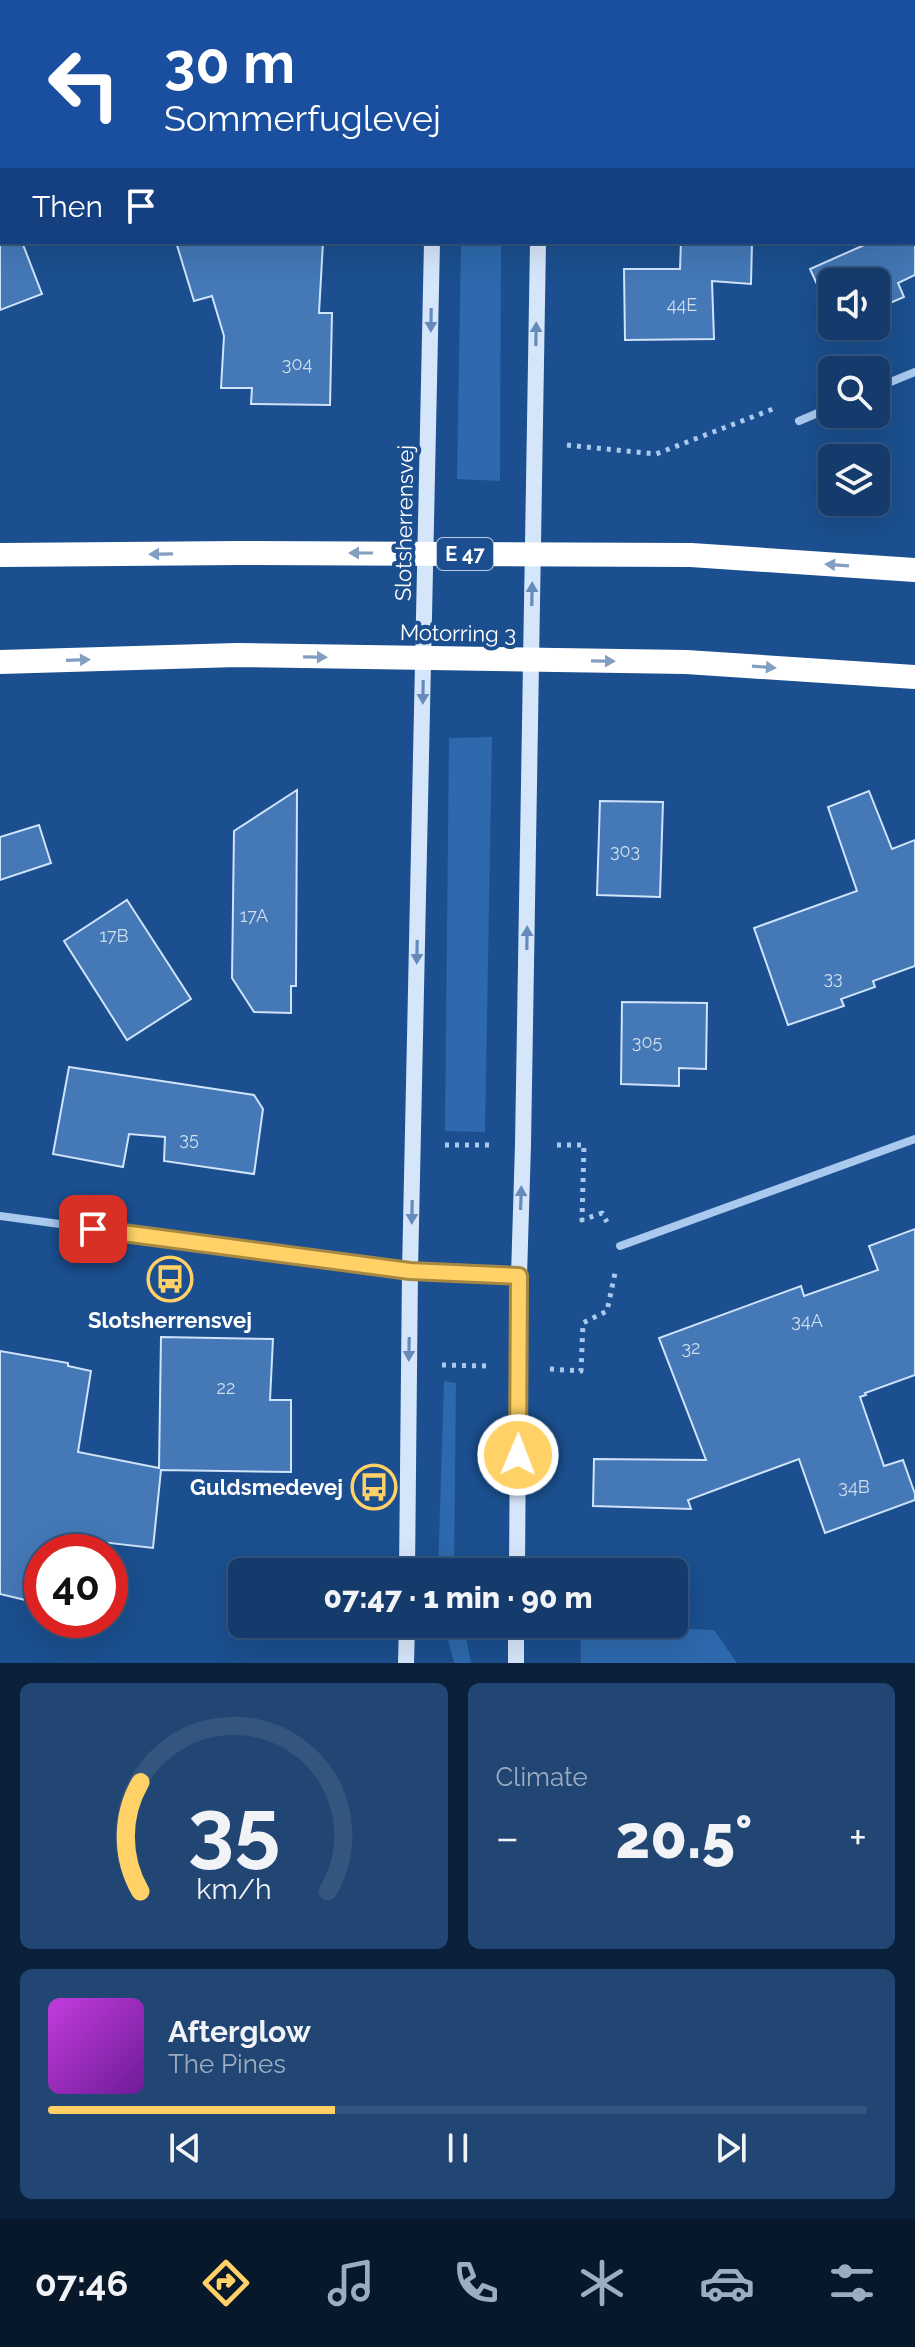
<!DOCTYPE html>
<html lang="en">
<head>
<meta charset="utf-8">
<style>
  :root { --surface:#143b6b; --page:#214673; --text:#f1f3f6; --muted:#9dadc1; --line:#33557e; --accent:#ffd166 }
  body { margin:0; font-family:Raleway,sans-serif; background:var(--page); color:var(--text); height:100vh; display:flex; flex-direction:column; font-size:30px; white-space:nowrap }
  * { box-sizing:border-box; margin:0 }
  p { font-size:26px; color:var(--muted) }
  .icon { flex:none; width:44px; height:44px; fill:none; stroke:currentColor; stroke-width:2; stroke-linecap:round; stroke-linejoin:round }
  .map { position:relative; height:1663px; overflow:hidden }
  .side { display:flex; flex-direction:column; gap:20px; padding:20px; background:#0b203b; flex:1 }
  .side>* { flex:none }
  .top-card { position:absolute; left:0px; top:0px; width:916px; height:244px; box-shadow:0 8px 32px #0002,0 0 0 2px var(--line); background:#1a4fa0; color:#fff; overflow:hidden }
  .buttons { position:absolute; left:818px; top:268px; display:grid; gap:16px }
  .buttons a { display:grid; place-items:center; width:72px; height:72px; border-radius:12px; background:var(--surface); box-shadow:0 8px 32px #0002,0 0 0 2px var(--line); font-size:40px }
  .speed { position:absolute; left:24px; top:1534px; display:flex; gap:16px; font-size:40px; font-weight:700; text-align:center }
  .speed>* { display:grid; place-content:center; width:104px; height:104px; border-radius:50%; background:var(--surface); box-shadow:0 8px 32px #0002,0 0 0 2px var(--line); line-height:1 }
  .speed .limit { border:12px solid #d22; background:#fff; color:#111 }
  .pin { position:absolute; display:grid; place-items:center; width:68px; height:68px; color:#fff; margin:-34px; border-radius:16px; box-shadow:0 4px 12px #0006 }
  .me { position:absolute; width:88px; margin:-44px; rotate:1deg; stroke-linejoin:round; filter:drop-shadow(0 0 6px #0008) }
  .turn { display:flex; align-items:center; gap:28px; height:168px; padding:0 32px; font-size:36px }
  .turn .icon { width:104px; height:104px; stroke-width:2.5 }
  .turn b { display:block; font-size:56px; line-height:68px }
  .then { display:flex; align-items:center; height:76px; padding:0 32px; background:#0003; gap:16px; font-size:30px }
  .big { font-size:60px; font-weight:800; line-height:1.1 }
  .side .widget { flex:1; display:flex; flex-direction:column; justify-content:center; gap:12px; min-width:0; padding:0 28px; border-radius:12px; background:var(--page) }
  .side .dial { align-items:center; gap:0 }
  .dial svg { height:208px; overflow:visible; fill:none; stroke:var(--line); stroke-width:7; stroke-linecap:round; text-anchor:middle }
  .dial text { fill:var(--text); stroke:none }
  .song { display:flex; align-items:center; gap:24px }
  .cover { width:96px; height:96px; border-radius:12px; background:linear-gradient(135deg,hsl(290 70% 55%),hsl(280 70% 35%)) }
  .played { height:8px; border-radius:4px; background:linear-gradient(90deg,var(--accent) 35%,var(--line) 35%) }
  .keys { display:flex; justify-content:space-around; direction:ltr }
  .heat { display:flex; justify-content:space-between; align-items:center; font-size:44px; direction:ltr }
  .side .tiles { flex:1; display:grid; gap:20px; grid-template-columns:1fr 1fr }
  .widget:last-child { grid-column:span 2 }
  .trip { position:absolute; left:228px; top:1558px; width:460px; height:80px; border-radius:12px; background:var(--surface); box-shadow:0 8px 32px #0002,0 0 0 2px var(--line); font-weight:800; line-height:80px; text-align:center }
  .menu { display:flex; height:128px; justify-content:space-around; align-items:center; background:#08182b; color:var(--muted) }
  .menu .icon { width:56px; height:56px }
  .menu .selected { color:var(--accent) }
  .menu b { font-size:36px; color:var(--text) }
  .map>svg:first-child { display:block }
  .green { fill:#2e69ad }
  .building { fill:#4478b7; stroke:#cfe3fa; stroke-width:2 }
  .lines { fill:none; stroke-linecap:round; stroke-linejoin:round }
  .path { stroke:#a9c9ee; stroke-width:5; stroke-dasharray:4 6; stroke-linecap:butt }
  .street { stroke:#a9c9ee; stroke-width:8 }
  .secondary { stroke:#d6e6fa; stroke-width:16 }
  .highway { stroke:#fff; stroke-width:24 }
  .oneway { fill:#668bba }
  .oneway2 { fill:#829ec1 }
  .route-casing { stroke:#a68842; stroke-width:20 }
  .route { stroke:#ffd166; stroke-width:14 }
  .labels { text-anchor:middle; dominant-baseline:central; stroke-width:8; stroke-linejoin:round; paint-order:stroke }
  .number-label { font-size:18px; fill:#d0dded }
  .shield { fill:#1b4f8f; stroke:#bbcadd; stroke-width:2 }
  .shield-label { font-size:20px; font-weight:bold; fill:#fff }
  .street-label { font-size:22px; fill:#fff; stroke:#1b4f8f }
  .poi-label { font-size:22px; font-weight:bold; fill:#fff; stroke:#1b4f8f }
</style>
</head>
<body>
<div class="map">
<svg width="915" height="1663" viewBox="0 0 915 1663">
  <rect width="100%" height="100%" fill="#1b4f8f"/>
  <g class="green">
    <path d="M461,242H501L500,481L457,479Z"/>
    <path d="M492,737L485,1132L445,1131L449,738Z"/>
    <path d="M444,1381L456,1383L454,1572H438Z"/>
    <path d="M444,1624H463L471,1663H454Z"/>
    <path d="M580,1624L714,1630L737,1663H581Z"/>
  </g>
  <g class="building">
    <path d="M0,194H2V242H22L42,294L0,310Z"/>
    <path d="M176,242H323L319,313H332L330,405L251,404L252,388H221L224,336L212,296L194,301Z"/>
    <path d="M681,242H752L751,284L712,281L714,339L625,340L624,269H680Z"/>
    <path d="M871,242H915V275L898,283L904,297L876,309V282H832V317L810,269Z"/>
    <path d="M297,790L296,986H291V1013L254,1012L232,978L234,831Z"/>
    <path d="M869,791L892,849L915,840V966L873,981L875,987L841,999L844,1006L788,1025L754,928L857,891L828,807Z"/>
    <path d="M600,801L663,802L660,897L597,895Z"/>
    <path d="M39,825L51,863L0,880V837Z"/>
    <path d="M127,900L191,999L127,1040L64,941Z"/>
    <path d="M622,1002L707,1003L706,1069L679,1068V1086L621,1084Z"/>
    <path d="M69,1067L254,1095L263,1109L254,1174L164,1161L165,1137L129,1134L123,1167L53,1154Z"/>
    <path d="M915,1229V1375L865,1393L866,1395L860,1397L884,1466L903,1460L915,1494V1500L825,1533L799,1459L688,1500L691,1509L593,1506L594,1459L706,1460L659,1338L801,1286L804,1296L878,1270L869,1246Z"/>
    <path d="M161,1337L273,1339L270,1400H291V1472L161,1470L153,1548L84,1540L81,1552H42V1604L0,1594V1351L68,1363V1366L91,1371L78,1452L159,1468Z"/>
  </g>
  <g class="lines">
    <g class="path">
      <path d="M567,445L656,454L773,409"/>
      <path d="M445,1145H491"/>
      <path d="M557,1145H584L582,1220L602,1213L607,1222"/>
      <path d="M442,1365L488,1366"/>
      <path d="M550,1369L581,1371L583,1323L607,1311L615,1273"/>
    </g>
    <g class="street">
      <path d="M111,2L116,0"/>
      <path d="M0,43L2,42"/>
      <path d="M876,388L915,372"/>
      <path d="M799,421L832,407"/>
      <path d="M0,1216L410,1271L519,1276"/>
      <path d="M620,1246L915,1139"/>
    </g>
    <g class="secondary">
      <path d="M437,2L438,0"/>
      <path d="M542,2V0"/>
      <path d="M407,1572L410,1271L432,242"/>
      <path d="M517,1572L519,1276L523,1145L538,242"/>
      <path d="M406,1663L407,1624"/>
      <path d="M516,1663V1624"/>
    </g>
    <g class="highway">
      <path d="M0,555L239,553L691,555L915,570"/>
      <path d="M0,662L237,655L686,662L915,677"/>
    </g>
  </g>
  <defs><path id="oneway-solid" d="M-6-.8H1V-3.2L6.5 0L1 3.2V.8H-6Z" transform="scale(2)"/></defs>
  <g class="oneway">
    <use href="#oneway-solid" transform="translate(431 320) rotate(91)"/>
    <use href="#oneway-solid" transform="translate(536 334) rotate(-89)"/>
    <use href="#oneway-solid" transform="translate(532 594) rotate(-89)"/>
    <use href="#oneway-solid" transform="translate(423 692) rotate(91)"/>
    <use href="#oneway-solid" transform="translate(527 938) rotate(-89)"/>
    <use href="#oneway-solid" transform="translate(417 952) rotate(91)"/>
    <use href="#oneway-solid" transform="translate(521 1198) rotate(-88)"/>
    <use href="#oneway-solid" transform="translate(412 1212) rotate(91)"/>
    <use href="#oneway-solid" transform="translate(409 1349) rotate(91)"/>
  </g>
  <g class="oneway2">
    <use href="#oneway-solid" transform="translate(361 553) rotate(-180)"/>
    <use href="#oneway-solid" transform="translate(161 554) rotate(179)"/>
    <use href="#oneway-solid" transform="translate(837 565) rotate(-176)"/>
    <use href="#oneway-solid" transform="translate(315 657) rotate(1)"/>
    <use href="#oneway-solid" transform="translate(78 660) rotate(-2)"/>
    <use href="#oneway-solid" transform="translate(603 661) rotate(1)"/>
    <use href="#oneway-solid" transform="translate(764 667) rotate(4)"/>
  </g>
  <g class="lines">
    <g class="route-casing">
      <path id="route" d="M93,1229L410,1271L519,1276L518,1455"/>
    </g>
    <use href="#route" class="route"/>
  </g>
  <defs>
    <g id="bus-ring" transform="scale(2.3)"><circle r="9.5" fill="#1b4f8f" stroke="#ffd166" stroke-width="1.5"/><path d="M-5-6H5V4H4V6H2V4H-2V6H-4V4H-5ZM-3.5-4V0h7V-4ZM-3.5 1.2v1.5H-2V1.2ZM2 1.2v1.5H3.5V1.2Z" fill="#ffd166"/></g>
  </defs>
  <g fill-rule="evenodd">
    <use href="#bus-ring" x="170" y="1279"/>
    <use href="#bus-ring" x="374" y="1487"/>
  </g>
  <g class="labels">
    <g class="number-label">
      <text x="682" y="304">44E</text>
      <text x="297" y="363">304</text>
      <text x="625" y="850">303</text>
      <text x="254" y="915">17A</text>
      <text x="114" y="935">17B</text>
      <text x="833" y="977">33</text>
      <text x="647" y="1041">305</text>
      <text x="189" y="1138">35</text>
      <text x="807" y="1320">34A</text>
      <text x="691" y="1347">32</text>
      <text x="226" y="1387">22</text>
      <text x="854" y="1486">34B</text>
    </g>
    <rect class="shield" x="437" y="538" width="56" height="32" rx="6"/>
    <g class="shield-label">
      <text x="465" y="554">E 47</text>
    </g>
    <g class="street-label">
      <text transform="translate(404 523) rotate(-89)">Slotsherrensvej</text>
      <text transform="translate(458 633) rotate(1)">Motorring 3</text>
    </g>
    <g class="poi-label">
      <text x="170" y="1320">Slotsherrensvej</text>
      <text x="343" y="1487" text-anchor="end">Guldsmedevej</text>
    </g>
  </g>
</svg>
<div class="buttons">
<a><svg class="icon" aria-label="sound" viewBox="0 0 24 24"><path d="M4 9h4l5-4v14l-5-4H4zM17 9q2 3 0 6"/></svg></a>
<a><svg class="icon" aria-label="search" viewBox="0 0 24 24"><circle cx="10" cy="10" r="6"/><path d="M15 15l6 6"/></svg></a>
<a><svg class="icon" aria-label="layers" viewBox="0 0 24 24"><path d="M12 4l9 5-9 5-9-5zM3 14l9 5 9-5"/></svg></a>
</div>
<div class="speed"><div class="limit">40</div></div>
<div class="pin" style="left:93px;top:1229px;background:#d93025"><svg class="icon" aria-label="arrive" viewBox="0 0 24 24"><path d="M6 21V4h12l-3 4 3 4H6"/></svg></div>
<svg class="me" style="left:518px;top:1455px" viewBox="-20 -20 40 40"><circle r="17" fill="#ffd166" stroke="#fff" stroke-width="3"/><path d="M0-11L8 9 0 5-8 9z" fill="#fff"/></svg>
<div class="trip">07:47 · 1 min · 90 m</div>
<div class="top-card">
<div class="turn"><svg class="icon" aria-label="left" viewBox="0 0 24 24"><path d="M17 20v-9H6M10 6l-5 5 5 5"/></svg><div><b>30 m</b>Sommerfuglevej</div></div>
<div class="then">Then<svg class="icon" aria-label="arrive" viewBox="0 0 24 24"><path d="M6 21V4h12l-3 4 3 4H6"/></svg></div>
</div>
</div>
<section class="side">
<div class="tiles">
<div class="widget dial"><svg viewBox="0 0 100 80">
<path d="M14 69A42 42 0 1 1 86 69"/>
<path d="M14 69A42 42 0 0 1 14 27" stroke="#ffd166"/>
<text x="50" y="56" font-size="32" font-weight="700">35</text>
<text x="50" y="72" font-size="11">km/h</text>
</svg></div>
<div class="widget"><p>Climate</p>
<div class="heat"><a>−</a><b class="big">20.5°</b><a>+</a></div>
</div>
<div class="widget">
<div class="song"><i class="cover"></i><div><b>Afterglow</b><p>The Pines</p></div></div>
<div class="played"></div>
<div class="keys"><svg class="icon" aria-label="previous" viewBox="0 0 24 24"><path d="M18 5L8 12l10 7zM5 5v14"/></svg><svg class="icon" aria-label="pause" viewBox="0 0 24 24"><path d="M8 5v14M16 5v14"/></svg><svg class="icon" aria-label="next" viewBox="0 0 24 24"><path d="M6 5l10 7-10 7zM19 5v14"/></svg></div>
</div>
</div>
</section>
<nav class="menu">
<b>07:46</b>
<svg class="icon selected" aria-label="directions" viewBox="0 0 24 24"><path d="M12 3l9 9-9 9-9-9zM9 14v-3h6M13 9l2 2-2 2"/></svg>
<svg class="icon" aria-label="music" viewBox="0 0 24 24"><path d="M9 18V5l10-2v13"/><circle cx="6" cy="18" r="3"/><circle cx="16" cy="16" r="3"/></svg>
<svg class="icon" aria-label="phone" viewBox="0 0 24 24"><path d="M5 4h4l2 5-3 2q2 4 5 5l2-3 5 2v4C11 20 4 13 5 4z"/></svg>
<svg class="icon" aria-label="climate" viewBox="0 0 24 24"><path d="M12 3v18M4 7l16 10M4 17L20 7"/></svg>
<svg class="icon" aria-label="car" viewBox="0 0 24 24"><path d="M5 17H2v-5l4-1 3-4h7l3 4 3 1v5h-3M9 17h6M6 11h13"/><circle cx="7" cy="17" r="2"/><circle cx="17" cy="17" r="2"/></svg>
<svg class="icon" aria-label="filters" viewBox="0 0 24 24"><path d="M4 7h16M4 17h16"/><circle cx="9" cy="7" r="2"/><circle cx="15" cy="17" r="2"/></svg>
</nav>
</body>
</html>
